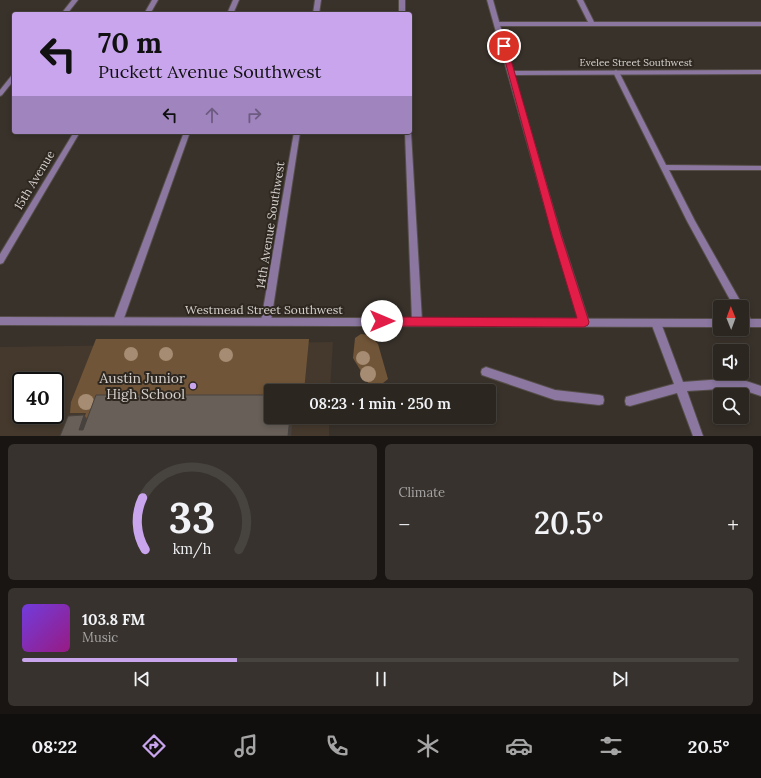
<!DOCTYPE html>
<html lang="en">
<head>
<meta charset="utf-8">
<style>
  :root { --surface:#2b2620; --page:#37322d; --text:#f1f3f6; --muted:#a6a5a5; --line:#47433e; --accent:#c9a5ee }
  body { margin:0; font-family:Lora,serif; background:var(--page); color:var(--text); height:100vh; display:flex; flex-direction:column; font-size:15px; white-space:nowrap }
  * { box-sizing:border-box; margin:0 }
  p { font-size:13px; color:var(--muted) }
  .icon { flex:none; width:22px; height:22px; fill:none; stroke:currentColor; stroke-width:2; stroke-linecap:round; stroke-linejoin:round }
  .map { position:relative; height:436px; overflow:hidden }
  .drawer { display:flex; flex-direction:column; gap:8px; padding:8px; background:#181512; flex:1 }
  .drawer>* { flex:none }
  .banner { position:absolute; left:12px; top:12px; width:400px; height:122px; border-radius:4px; box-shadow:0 2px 6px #0003,0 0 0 1px var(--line); background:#c9a5ee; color:#111; overflow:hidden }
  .needle { width:26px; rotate:359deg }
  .fabs { position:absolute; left:713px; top:300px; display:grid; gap:8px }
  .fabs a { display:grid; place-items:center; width:36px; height:36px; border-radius:4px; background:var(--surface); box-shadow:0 2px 6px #0003,0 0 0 1px var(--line); font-size:20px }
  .speed { position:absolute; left:12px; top:372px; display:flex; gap:8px; font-size:20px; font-weight:700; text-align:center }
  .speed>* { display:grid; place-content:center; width:52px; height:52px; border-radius:50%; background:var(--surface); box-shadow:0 2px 6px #0003,0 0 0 1px var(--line); line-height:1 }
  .speed .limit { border:2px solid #111; border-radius:6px; background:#fff; color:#111 }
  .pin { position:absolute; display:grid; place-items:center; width:34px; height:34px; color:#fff; margin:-17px; border:2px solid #fff; border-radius:50%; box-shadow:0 1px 4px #0007 }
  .me { position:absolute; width:44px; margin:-22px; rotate:90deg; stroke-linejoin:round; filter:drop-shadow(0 0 3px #0008) }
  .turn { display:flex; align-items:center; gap:14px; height:84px; padding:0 20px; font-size:18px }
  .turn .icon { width:52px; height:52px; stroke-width:2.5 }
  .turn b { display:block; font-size:28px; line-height:34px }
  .lanes { display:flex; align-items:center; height:38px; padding:0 20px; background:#0003; justify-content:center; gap:20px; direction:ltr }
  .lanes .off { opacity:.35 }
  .big { font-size:30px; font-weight:600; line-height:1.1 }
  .drawer .tile { flex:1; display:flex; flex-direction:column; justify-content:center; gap:6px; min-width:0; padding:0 14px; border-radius:6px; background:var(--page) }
  .drawer .dial { align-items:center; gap:0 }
  .dial svg { height:104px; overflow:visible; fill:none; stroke:var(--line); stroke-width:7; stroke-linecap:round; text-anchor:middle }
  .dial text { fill:var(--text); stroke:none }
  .song { display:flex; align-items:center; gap:12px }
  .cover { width:48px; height:48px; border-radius:6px; background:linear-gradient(135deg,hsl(260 70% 55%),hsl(310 70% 35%)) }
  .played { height:4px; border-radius:2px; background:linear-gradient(90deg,var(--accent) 30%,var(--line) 30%) }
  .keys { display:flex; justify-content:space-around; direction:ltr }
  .heat { display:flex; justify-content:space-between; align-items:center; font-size:22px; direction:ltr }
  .drawer .tiles { flex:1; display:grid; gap:8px; grid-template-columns:1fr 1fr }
  .tile:last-child { grid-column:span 2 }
  .trip { position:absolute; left:264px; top:384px; width:232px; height:40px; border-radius:4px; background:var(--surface); box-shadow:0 2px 6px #0003,0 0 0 1px var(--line); font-weight:600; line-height:40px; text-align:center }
  .menu { display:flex; height:64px; justify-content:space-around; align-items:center; background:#110f0d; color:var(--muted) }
  .menu .icon { width:28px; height:28px }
  .menu .selected { color:var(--accent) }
  .menu b { font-size:18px; color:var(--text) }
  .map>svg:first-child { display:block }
  .built { fill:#45392d; fill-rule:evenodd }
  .green { fill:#715538 }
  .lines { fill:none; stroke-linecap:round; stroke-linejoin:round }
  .service-casing { stroke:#554e48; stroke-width:2 }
  .minor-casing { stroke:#554e48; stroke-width:2 }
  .tertiary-casing { stroke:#554e48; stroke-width:2 }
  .service { fill:#8b77a0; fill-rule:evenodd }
  .minor { fill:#8b77a0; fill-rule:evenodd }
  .tertiary { fill:#8b77a0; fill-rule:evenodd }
  .tree { fill:#a58c72 }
  .shaded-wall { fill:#48423e }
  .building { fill:#675f58; stroke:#48423e }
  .route { fill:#e11d48; stroke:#92132f }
  .poi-dot { fill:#c9a5ee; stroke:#2e2821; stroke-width:1.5 }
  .labels { text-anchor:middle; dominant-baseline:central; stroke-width:4; stroke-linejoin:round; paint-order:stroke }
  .far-street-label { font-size:10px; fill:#d5d0cc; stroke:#2e2821 }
  .street-label { font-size:12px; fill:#d5d0cc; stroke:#2e2821 }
  .near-poi-label { font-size:14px; fill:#d5d0cc; stroke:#2e2821; text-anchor:end }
</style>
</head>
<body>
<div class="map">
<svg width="761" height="436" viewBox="0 0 761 436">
  <rect width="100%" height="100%" fill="#39322b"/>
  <path class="built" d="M333,342L330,391H271V417H329V436H0V347ZM21,381H55V415H21Z"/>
  <g class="green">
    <path d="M361,334L369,335L378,344L388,379L373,391L353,358L355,338Z"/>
    <path d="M96,339H309L304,391H271V402L95,423H82L86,413H70L71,402Z"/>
  </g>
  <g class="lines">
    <g class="service-casing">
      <g id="service">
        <path d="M72,0H78L67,14H61Z"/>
        <path d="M233,0H239L233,14H227Z"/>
        <rect x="399" y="0" width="6" height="14"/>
        <path d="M577,0H583L594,22H761V26H497L494,24L497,22H588Z"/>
        <path d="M616,70L619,72L666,165L761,166V170H669L695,221L742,304L744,307L742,309C747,311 750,318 753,323L751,326C740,329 742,314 742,307H734L687,221L613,72Z"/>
        <path d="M14,74V80L2,95L0,96V90L12,75Z"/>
        <path d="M410,130L411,132L422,321L420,324L417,325L414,324L412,321L405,132H410Z"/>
        <path d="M184,132H190L123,321L121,324L118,325L115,324L113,321Z"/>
        <path d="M656,319L659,320L661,323L683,382L737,378L761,386V396L737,388L687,391L703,436H693L677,393L630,406L626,405L625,401L626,397L674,384L651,323L653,320Z"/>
        <path d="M486,367L555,390L599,395L603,396L604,400L603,404L599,405L555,400L482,375L481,372L482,369Z"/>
      </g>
    </g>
    <g class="minor-casing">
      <g id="minor">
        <path d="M152,0H158L150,14H144Z"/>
        <path d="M315,0H321L319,14H313Z"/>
        <path d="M487,0H493L513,71L761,70V74L514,75L561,235L589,322L587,325L584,326L581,325L579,322L553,235Z"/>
        <path d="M74,132H80L3,263L0,264V254Z"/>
        <path d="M294,132H300L271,321L269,324L266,325L263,324L261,321Z"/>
      </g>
    </g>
    <g class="tertiary-casing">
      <g id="tertiary">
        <path d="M0,317L720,319V327L0,325Z"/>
        <rect x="742" y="319" width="19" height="8"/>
      </g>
    </g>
    <use href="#service" class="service"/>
    <use href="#minor" class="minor"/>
    <use href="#tertiary" class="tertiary"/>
  </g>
  <g class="tree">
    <circle cx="131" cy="354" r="7"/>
    <circle cx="166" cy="354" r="7"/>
    <circle cx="226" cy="355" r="7"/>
    <circle cx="363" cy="358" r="7"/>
    <circle cx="368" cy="374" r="8"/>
    <circle cx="86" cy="402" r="8"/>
  </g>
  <g class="shaded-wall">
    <path d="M84,415L90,422L86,436L79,430Z"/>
    <path d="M290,417H293L291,436H288Z"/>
  </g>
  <path class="building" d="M96,395H271V417H290L288,436H60L68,416L84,415L79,430H83Z"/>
  <path class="route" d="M502,45L507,46L561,235L589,322L588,325L584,327L382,326L378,325L376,321L378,318L382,317L577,318L552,235L501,46Z"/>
  <circle class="poi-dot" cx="193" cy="386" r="4"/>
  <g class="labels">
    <g class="far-street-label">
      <text x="636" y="62">Evelee Street Southwest</text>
    </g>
    <g class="street-label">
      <text transform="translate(34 180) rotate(-59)">15th Avenue</text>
      <text transform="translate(270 225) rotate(-81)">14th Avenue Southwest</text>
      <text x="264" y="309">Westmead Street Southwest</text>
    </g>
    <g class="near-poi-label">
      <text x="185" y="378">Austin Junior<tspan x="185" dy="16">High School</tspan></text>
    </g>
  </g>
</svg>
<div class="fabs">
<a><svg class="needle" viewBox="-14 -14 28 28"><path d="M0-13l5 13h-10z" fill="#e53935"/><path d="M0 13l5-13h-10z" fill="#a6a5a5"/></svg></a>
<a><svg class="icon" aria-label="sound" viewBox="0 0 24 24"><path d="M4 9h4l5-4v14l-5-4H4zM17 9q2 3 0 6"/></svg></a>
<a><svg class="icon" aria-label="search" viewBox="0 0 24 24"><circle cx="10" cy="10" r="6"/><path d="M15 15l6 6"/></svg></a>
</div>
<div class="speed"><div class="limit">40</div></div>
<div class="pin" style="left:504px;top:46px;background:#d93025"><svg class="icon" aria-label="arrive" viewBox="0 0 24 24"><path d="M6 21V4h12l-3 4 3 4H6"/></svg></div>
<svg class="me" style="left:382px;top:321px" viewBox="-20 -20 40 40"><circle r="19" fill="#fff"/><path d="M0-13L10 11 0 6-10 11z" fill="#e11d48"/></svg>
<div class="trip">08:23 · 1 min · 250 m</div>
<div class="banner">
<div class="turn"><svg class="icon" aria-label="left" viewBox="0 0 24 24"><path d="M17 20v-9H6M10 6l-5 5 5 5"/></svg><div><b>70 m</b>Puckett Avenue Southwest</div></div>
<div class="lanes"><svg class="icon" aria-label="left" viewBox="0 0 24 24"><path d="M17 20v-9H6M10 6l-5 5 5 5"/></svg><svg class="icon off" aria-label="ahead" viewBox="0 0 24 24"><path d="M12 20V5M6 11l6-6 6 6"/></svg><svg class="icon off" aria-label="right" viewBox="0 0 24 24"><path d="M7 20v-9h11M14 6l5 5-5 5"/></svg></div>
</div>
</div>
<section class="drawer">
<div class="tiles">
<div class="tile dial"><svg viewBox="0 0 100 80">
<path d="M14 69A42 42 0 1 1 86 69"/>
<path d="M14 69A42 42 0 0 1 12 29" stroke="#c9a5ee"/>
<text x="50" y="56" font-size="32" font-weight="700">33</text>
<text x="50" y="72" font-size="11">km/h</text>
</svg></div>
<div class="tile"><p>Climate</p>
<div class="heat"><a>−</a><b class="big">20.5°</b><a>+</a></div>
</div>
<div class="tile">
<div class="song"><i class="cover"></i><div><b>103.8 FM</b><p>Music</p></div></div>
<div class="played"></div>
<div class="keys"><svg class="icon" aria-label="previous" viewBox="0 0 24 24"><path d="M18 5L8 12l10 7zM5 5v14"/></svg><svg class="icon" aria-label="pause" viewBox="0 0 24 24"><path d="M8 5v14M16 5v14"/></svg><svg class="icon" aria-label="next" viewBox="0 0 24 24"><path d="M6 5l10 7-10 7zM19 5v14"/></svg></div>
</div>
</div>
</section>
<nav class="menu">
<b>08:22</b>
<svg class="icon selected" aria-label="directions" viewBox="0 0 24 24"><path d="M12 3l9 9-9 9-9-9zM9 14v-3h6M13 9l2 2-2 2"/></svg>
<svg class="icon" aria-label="music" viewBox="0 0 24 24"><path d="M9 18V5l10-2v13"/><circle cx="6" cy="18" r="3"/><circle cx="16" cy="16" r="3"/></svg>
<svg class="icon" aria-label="phone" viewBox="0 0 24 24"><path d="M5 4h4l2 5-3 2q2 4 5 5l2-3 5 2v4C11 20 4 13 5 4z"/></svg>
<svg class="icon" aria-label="climate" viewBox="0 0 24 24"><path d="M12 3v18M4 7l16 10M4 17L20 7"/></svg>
<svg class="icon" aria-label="car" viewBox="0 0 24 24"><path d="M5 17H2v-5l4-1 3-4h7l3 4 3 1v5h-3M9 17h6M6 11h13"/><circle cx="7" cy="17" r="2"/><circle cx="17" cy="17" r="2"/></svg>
<svg class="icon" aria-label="filters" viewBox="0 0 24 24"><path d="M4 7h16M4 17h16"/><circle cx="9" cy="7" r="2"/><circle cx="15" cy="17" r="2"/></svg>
<b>20.5°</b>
</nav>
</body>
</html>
